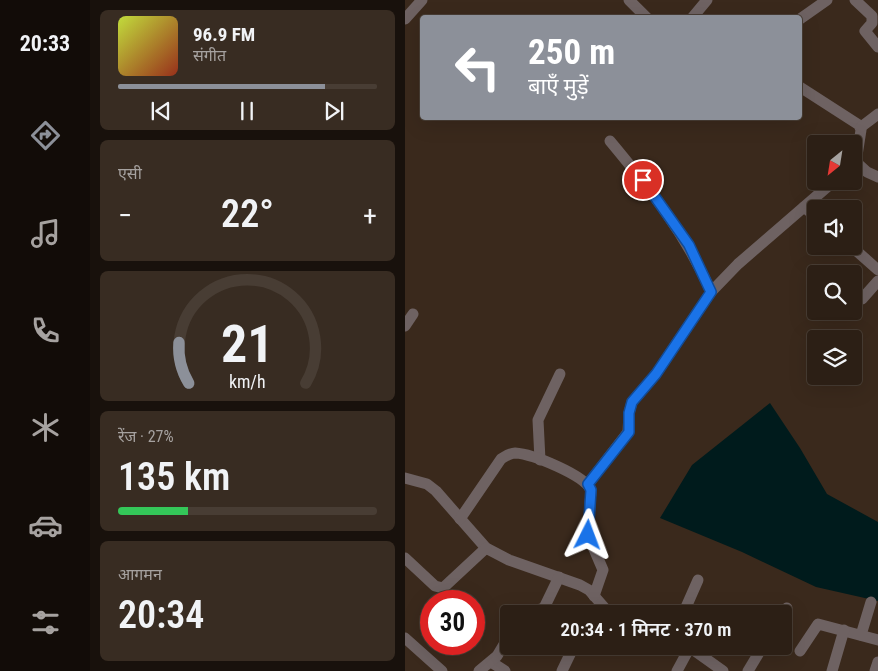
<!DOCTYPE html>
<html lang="hi">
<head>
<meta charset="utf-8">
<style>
  :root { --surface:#2c1f15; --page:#382c22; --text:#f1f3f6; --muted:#a6a2a0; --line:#483d34; --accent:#8c9099 }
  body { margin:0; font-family:"Roboto Condensed","Noto Sans Devanagari",sans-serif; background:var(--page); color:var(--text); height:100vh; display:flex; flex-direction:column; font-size:19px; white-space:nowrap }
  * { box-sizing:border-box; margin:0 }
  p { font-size:16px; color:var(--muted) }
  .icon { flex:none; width:28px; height:28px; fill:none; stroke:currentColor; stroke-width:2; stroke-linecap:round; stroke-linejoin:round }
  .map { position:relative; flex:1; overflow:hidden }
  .panel { display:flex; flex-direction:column; gap:10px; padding:10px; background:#18110c; width:315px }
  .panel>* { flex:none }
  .hud { position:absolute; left:15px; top:15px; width:382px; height:105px; border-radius:5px; box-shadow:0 5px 20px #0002,0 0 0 1px var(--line); background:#8c9099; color:#fff; overflow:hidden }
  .needle { width:32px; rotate:210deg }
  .tools { position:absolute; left:402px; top:135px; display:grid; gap:10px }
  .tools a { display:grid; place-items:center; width:55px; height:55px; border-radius:5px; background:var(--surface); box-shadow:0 5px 20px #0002,0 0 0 1px var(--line); font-size:25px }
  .speed { position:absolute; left:15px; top:590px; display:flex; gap:10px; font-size:25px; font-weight:700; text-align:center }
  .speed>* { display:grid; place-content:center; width:65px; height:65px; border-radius:50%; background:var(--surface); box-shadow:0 5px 20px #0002,0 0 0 1px var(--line); line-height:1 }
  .speed .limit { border:8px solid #d22; background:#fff; color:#111 }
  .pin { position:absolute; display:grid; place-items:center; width:42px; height:42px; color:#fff; margin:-21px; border:2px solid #fff; border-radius:50%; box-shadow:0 1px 5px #0007 }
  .me { position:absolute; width:55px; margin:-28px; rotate:3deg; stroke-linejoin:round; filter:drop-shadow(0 0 4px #0008) }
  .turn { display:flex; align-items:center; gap:18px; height:105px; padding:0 25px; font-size:22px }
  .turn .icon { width:65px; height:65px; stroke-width:2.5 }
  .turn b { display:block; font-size:35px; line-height:42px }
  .big { font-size:38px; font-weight:600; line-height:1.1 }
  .panel .tile { flex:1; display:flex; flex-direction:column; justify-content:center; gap:8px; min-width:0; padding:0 18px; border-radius:8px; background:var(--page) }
  .panel .dial { align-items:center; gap:0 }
  .dial svg { height:130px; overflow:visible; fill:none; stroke:var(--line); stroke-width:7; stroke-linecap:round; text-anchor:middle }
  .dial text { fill:var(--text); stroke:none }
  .song { display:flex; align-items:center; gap:15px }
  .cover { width:60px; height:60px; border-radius:8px; background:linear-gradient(135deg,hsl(70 70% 55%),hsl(10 70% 35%)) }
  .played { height:5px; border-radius:2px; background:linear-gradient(90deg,var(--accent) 80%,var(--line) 80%) }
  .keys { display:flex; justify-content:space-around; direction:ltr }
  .heat { display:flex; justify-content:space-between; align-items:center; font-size:28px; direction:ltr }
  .charge { height:8px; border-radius:4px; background:linear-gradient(90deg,#34c759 27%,var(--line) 0) }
  .trip { position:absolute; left:95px; top:605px; width:292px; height:50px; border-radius:5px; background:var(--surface); box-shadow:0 5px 20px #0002,0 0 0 1px var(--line); font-weight:600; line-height:50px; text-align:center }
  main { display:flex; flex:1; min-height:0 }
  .dock { display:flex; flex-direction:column; width:90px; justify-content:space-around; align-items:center; background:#120c08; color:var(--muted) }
  .dock .icon { width:35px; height:35px }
  .dock .selected { color:var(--accent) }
  .dock b { font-size:22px; color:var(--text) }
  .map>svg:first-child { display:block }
  .water { fill:#001b1c }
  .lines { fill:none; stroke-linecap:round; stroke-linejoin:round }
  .minor { stroke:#6e6262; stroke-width:11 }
  .route-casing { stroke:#114b97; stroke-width:12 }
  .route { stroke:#1a73e8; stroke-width:9 }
</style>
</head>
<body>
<main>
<nav class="dock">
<b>20:33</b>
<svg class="icon selected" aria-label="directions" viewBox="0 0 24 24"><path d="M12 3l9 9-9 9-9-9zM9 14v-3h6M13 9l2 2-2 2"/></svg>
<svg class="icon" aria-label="music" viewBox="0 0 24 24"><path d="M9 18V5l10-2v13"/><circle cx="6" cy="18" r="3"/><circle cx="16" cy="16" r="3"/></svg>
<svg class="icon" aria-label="phone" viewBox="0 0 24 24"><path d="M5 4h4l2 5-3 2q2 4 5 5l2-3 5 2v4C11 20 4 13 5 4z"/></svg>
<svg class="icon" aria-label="climate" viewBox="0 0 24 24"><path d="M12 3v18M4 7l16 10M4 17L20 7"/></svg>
<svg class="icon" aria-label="car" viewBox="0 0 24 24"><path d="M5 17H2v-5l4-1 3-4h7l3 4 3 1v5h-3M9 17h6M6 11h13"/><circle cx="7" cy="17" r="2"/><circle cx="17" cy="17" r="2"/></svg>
<svg class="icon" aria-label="filters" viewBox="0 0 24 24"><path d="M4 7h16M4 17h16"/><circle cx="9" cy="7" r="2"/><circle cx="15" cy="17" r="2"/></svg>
</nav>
<section class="panel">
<div class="tile">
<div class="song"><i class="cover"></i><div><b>96.9 FM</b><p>संगीत</p></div></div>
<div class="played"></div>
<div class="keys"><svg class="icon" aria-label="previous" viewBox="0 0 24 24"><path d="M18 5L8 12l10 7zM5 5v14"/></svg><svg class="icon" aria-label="pause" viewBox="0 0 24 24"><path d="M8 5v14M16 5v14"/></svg><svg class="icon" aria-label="next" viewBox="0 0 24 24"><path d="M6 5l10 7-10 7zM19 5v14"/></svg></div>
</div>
<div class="tile"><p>एसी</p>
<div class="heat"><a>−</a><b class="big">22°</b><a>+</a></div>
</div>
<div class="tile dial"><svg viewBox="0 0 100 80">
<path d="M14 69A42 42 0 1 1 86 69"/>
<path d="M14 69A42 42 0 0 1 8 44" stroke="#8c9099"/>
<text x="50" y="56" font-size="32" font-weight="700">21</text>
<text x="50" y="72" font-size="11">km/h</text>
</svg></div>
<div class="tile"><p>रेंज · 27%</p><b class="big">135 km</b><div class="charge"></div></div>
<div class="tile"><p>आगमन</p><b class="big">20:34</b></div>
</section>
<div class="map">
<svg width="473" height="671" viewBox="0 0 473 671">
  <rect width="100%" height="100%" fill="#3a291c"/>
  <path class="water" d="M365,403L395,448L422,494L473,522V601L411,587L337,552L255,518L287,465Z"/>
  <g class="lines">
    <g class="minor">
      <path d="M224,0L242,18"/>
      <path d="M450,0L467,16V23L460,31L473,47"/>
      <path d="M287,18L302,0"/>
      <path d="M0,19L17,0"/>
      <path d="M395,19L422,0"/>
      <path d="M395,87L454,125L456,130L451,162L462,172L473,177"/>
      <path d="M456,127L473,114"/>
      <path d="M205,141C245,189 281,234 306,292"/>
      <path d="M399,207L411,217"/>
      <path d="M446,246L473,270"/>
      <path d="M457,299L473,281"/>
      <path d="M0,326L8,314"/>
      <path d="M135,460L133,420L155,374"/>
      <path d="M0,478L22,484L31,491L81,548L104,560L175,585L184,590L205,614"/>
      <path d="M183,484L223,432L224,413L227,402L251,374L306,292L333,264L429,181"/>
      <path d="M55,519L96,459C101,456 105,453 110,453C128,454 179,475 186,490L183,535L198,570L189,596"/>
      <path d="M0,558L30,586L38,588L81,548"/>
      <path d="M118,614L139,608L154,577"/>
      <path d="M278,614L293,580"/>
      <path d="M378,614L382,608"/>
      <path d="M456,635L466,602"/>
      <path d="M0,638L37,671"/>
      <path d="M283,646L318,671"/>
      <path d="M395,651L413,624L473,640"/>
      <path d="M86,662L100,671"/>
      <path d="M74,671L92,656L104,636"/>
      <path d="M157,671L169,646"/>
      <path d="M272,671L285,647"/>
      <path d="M343,671L358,646"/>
      <path d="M427,671L439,630"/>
      <path d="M470,671L473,662"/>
    </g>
  </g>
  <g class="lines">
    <g class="route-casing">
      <path id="route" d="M183,535L186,490L183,484L224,432V413L227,402L251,374L306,292L284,245L238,180"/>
    </g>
    <use href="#route" class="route"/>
  </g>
</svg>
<div class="tools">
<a><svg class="needle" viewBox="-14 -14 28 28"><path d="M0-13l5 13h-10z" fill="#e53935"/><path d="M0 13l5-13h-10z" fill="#a6a2a0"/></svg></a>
<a><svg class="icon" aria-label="sound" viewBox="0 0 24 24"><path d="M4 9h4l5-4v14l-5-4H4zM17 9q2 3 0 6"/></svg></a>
<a><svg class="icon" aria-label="search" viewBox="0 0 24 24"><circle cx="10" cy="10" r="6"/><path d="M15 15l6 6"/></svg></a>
<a><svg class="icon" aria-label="layers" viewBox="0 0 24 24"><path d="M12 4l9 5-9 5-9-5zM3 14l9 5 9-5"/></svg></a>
</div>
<div class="speed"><div class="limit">30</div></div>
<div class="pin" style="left:238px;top:180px;background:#d93025"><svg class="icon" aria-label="arrive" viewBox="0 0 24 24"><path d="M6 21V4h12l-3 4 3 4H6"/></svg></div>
<svg class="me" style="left:183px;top:535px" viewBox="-20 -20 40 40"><path d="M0-17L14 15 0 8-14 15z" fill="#1a73e8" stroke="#fff" stroke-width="4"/></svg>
<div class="trip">20:34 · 1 मिनट · 370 m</div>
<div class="hud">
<div class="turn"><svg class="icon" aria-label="left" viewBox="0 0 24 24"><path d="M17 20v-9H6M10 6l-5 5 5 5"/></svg><div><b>250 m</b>बाएँ मुड़ें</div></div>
</div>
</div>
</main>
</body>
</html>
